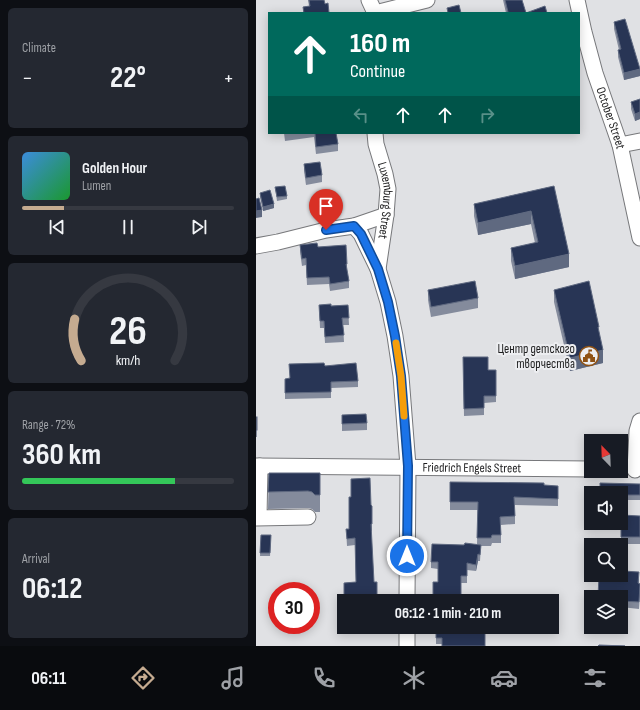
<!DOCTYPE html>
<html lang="en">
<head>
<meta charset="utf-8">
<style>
  :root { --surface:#171b24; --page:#242831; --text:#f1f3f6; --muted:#9ea1a6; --line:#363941; --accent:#c5ab90 }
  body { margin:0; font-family:"Sofia Sans Condensed",sans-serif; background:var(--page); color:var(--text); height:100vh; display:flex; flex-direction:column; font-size:15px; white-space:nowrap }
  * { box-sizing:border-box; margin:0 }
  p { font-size:13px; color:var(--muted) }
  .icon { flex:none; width:22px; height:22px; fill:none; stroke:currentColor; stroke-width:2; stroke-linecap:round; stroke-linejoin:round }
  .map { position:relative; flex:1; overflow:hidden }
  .details { display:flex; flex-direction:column; gap:8px; padding:8px; background:#0d0f14; width:256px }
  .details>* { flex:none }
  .banner { position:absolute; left:12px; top:12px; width:312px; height:122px; border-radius:0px; box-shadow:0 2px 10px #0003; background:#00695c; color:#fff; overflow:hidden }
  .needle { width:26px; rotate:337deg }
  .tools { position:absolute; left:328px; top:434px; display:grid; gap:8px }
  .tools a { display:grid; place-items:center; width:44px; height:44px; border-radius:0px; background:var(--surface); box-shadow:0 2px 10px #0003; font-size:20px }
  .speed { position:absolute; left:12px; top:582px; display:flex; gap:8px; font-size:20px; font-weight:700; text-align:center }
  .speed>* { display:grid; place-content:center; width:52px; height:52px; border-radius:50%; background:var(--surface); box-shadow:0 2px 10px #0003; line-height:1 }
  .speed .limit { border:6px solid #d22; background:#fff; color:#111 }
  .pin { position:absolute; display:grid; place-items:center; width:34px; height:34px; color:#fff; margin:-41px -17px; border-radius:50% 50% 50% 0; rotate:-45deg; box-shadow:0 0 4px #0007 }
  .pin .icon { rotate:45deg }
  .me { position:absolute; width:44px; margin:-22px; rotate:0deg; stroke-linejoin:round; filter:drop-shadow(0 0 3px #0008) }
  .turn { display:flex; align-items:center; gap:14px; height:84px; padding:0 16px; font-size:18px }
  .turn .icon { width:52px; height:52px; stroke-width:2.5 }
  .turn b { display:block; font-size:28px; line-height:34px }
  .lanes { display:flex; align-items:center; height:38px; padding:0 16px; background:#0003; justify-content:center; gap:20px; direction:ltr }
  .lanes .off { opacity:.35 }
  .big { font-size:30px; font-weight:700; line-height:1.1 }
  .details .card { flex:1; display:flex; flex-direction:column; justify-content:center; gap:6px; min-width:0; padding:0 14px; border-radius:6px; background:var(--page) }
  .details .dial { align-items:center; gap:0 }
  .dial svg { height:104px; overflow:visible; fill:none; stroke:var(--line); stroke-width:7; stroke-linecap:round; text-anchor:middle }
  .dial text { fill:var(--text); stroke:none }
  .song { display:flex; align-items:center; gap:12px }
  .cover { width:48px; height:48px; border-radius:6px; background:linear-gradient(135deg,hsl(210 70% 55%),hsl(130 70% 35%)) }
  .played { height:4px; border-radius:2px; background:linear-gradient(90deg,var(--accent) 20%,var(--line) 20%) }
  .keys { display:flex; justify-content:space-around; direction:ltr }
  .heat { display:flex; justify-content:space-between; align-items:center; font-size:22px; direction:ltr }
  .charge { height:6px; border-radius:3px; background:linear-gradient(90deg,#34c759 72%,var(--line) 0) }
  .trip { position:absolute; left:81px; top:594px; width:222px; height:40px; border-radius:0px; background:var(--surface); box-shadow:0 2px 10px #0003; font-weight:700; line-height:40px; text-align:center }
  .menu { display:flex; height:64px; justify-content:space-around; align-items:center; background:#090b0e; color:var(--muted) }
  .menu .icon { width:28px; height:28px }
  .menu .on { color:var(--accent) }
  .menu b { font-size:18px; color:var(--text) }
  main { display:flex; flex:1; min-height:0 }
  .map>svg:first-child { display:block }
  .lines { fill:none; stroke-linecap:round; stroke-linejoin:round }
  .minor-casing { stroke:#77787b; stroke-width:17 }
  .minor { stroke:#fff; stroke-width:15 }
  .wall { fill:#848b9c }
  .shaded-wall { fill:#5f6980 }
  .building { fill:#283555; stroke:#5f6980 }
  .route-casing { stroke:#114b97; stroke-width:10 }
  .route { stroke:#1a73e8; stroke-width:7 }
  .slow { stroke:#f59e0b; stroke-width:7 }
  .labels { text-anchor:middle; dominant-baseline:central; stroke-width:4; stroke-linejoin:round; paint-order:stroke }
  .street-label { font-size:13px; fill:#1d1d1e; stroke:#edeef1 }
  .poi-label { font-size:13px; fill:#1d1d1e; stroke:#edeef1; text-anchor:end }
</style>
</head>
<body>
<main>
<section class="details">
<div class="card"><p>Climate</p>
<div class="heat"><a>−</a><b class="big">22°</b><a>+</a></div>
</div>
<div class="card">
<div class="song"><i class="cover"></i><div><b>Golden Hour</b><p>Lumen</p></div></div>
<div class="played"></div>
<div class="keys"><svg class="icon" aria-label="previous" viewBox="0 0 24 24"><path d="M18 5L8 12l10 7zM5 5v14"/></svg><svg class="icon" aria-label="pause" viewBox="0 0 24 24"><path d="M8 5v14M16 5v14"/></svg><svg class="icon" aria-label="next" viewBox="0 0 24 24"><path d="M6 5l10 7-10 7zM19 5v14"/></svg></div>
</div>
<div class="card dial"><svg viewBox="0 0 100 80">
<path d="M14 69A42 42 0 1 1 86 69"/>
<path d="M14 69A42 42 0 0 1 9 37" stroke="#c5ab90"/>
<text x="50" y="56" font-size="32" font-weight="700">26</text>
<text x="50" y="72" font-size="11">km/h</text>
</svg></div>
<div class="card"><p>Range · 72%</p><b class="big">360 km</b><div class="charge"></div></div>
<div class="card"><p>Arrival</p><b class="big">06:12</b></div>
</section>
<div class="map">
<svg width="384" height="646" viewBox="0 0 384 646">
  <rect width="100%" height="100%" fill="#e0e1e4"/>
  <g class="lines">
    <g class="minor-casing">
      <g id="minor">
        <path d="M113,0L119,13L171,0"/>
        <path id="s1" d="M321,0L328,32L339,73L364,145L384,238"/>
        <path id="s2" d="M119,133L120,144L129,174L132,189L130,215L122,269L132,302L139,336L145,376L152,466L151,601"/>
        <path d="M364,145L384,141"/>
        <path d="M98,226L105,234L122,269"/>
        <path d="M0,246L22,242L70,230L98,226L130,215"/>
        <path id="s3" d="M0,466L335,469"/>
        <path d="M379,470L381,431L384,421"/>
        <path d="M3,517L4,466"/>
        <path d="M0,518L52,517"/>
        <path d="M151,646V627"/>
      </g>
    </g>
    <use href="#minor" class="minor"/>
  </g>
  <g class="wall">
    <path d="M52,0H68L69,4L73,13H47V7L53,6Z"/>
    <path d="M247,0H266L270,13H250Z"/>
    <path d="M358,22L384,76L368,80L362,57V50H363L358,29Z"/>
    <path d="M384,99V119L379,121L375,109V102Z"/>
    <path d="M28,133H80L82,144V151L60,154L58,137L29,141Z"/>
    <path d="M48,164L66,175V182L50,185L48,171Z"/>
    <path d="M298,186L313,267L259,279L255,261V248L279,243L275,224L222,235L218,216V204Z"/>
    <path d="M19,187L31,196V199L21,201Z"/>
    <path d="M4,193L18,208L7,211L4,197Z"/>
    <path d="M44,245L62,247L91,264V271L93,281V288L74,291L73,284L51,285L50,265L46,266L44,252Z"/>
    <path d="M172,290L222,298V308L175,317L172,300Z"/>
    <path d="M298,290L343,335L347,363L314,371L298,302Z"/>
    <path d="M63,305L75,306L92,305L93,325H87L88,342L69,343L68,328H64Z"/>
    <path d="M207,357L232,370H240V402L228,403V415L208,416Z"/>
    <path d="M69,366L102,381V387L75,388V398L29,399V379H34Z"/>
    <path d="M86,415L111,423V430L86,431Z"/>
    <rect x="0" y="417" width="1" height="20"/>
    <path d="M13,473H64V512H59L56,509L52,508L12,509Z"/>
    <path d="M194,482L288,485L302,494V506L259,505V524L245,525V543H236L235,546H225L224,561H222L220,571L211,570V583H205V601H177V582H182V569L175,568V562L208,545L221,544L222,510H194Z"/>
    <path d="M384,484V500H365V493Z"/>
    <path d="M115,505L116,506V531H115L118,582L121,601H88V602V583L100,582L99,545L91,546L90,529H93Z"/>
    <path d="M384,516V544H365V527L366,528Z"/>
    <path d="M5,535H15L14,556H4Z"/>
    <path d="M335,553V570H333V564Z"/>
    <path d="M367,571L383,579V583L384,584V594L383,609L365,607V597Z"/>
    <path d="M180,627H212L186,644H180Z"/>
  </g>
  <g class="shaded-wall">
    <path d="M384,69V76L368,80V73Z"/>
    <path d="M384,112V119L379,121V114Z"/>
    <path d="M18,204V208L7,211V207Z"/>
    <path d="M6,210V217L0,218V211Z"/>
    <path d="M275,211V224L222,235V223Z"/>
    <path d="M313,254V267L259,279V266Z"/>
    <path d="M347,350V363L314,371V358Z"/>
    <path d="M222,554V561L220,571V565Z"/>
  </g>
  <g class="building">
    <path d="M53,0H68L69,4L72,3L73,13H48L47,7L54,6Z"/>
    <path d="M249,0H266L270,13L289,6L291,13H249L252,12Z"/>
    <path d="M203,5L205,13H192L191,8Z"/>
    <path d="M369,19L384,69L368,73L362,50L365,49L358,22Z"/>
    <path d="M384,99V112L379,114L375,102Z"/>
    <path d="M59,133H80L82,144L60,147Z"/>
    <path d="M64,162L66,175L50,178L48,164Z"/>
    <path d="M29,186L31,196L21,197L19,187Z"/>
    <path d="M298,186L313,254L259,266L255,248L282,242L275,211L222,223L218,204Z"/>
    <path d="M14,190L18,204L7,207L4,193Z"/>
    <path d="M3,198L6,210L0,211V199Z"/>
    <path d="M61,243L62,247L90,245L91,264H90L93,281L74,284L73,277L51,278L50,258L46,259L44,245Z"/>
    <path d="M219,281L222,298L175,307L172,290Z"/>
    <path d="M333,281L343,327H342L347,350L314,358L298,290Z"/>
    <path d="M75,304V306L92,305L93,318H86L88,335L69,337L68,321H64L63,305Z"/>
    <path d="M207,357H232V370H240V396H228V408L208,409Z"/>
    <path d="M68,363L69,366L100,363L102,381L75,382V392L29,393V379L34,378L33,364Z"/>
    <path d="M110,414L111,423L86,424V415Z"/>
    <rect x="0" y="417" width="1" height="13"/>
    <path d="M13,473H64V495H59L56,492L52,491L12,492Z"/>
    <path d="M114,478L115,505L116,506V524H115L118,582H121V601H102V597H88V583L100,582L99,538L91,539L90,529H93V497H95V479Z"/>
    <path d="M194,482L288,483V485L302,486V499L258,497L259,516L244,517L245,535H236L235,538H221L222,502H194Z"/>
    <path d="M344,483L384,484V495H365V493H344Z"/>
    <path d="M366,515L384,516V537H365V527L366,528Z"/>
    <path d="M5,535H15L14,553H4Z"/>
    <path d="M209,543L225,545L224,555L222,554L220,565L211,563V576H205V601H192V597H177V582H182V562H175L176,544L208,545Z"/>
    <path d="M334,553H335V564H333Z"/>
    <path d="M365,564H367V571L383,572L382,583L384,584L383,602L365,601V597H342L343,575H365Z"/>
    <path d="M180,627H212V630H229V646H186V638H180Z"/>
    <path d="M343,645L369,646H342Z"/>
  </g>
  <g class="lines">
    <g class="route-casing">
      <path id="route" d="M70,230L98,226L105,234L122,269L132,302L139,336L145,376L152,466L151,556"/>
    </g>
    <use href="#route" class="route"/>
    <path class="slow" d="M140,343L145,376L148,416"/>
  </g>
  <defs>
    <g id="civic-ring" transform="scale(1)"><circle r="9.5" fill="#edeef1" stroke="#8f5214" stroke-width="1.5"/><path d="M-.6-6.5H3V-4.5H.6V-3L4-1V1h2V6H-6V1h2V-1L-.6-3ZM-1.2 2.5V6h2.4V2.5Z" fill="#8f5214"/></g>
  </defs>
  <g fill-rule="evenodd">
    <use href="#civic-ring" x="333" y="356"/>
  </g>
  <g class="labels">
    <g class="street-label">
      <text stroke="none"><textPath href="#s1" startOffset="123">October Street</textPath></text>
      <text stroke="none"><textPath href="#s2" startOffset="69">Luxemburg Street</textPath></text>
      <text stroke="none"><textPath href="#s3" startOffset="216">Friedrich Engels Street</textPath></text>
    </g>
    <g class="poi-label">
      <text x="319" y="349">Центр детского<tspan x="319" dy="15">творчества</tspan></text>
    </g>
  </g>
</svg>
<div class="tools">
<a><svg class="needle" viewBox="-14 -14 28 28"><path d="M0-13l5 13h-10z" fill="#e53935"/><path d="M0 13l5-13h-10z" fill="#9ea1a6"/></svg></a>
<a><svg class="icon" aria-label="sound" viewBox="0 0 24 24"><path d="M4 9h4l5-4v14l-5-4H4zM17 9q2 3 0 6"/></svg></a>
<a><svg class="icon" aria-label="search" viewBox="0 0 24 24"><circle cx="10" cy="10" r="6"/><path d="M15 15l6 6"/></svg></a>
<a><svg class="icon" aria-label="layers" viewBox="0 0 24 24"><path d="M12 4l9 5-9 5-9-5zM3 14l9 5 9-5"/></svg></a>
</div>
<div class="speed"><div class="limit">30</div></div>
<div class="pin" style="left:70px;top:230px;background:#d93025"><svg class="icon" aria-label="arrive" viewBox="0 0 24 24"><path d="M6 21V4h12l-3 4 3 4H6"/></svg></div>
<svg class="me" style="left:151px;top:556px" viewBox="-20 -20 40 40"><circle r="17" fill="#1a73e8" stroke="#fff" stroke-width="3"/><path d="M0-11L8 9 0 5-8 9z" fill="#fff"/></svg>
<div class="trip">06:12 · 1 min · 210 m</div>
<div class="banner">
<div class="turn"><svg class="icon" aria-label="ahead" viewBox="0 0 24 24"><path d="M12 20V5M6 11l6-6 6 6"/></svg><div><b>160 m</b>Continue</div></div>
<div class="lanes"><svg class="icon off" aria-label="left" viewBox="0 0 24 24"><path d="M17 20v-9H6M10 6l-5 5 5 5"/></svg><svg class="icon" aria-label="ahead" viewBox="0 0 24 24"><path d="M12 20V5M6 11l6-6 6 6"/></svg><svg class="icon" aria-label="ahead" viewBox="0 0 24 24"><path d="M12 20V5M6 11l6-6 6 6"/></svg><svg class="icon off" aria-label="right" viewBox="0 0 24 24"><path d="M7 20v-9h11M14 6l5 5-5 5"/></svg></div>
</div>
</div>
</main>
<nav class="menu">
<b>06:11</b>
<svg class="icon on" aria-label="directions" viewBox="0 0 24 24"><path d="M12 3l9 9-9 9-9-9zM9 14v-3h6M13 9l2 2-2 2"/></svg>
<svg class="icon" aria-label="music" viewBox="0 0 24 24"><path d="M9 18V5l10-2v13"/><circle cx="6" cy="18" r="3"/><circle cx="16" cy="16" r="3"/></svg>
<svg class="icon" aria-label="phone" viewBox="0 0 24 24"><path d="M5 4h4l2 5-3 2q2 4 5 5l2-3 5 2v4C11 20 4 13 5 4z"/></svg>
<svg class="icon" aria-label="climate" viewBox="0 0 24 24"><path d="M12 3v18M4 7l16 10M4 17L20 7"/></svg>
<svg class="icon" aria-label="car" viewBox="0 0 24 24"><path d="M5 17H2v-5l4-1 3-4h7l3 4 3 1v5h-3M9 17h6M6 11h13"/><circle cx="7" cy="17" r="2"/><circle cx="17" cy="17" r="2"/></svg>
<svg class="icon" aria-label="filters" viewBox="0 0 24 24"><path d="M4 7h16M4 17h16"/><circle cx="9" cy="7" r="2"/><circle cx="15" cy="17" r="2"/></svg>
</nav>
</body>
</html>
